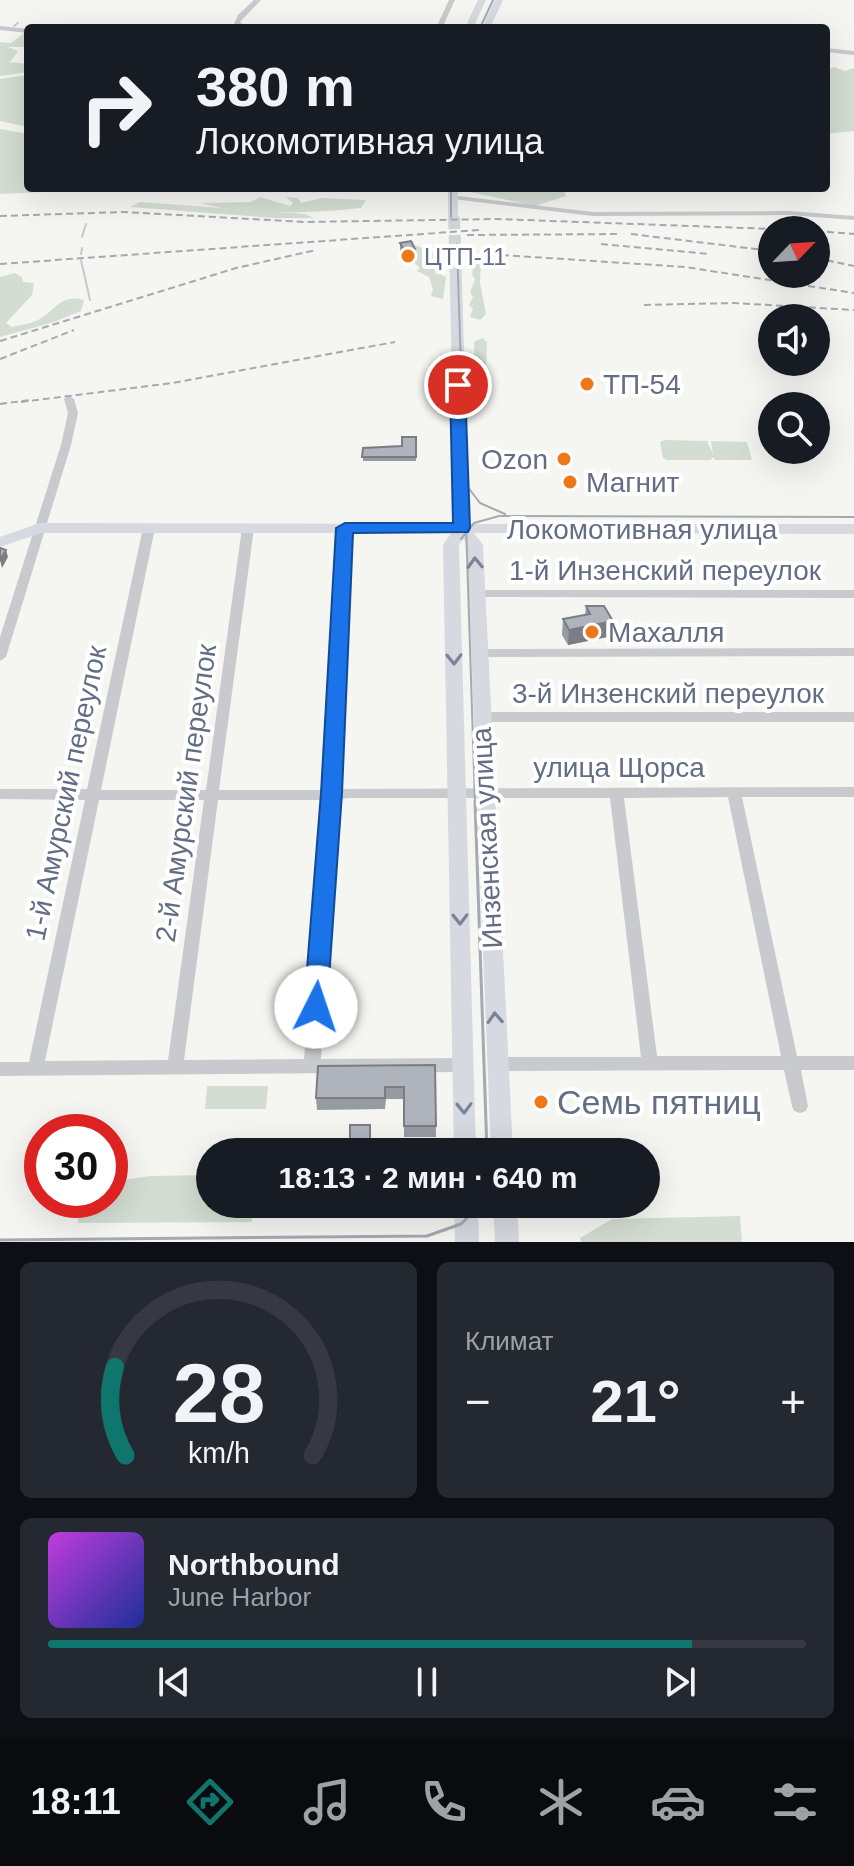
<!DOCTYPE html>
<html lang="ru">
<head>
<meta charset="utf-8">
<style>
  :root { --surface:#171b24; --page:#242831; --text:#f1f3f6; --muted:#9ea1a6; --line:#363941; --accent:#0f766e }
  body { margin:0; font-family:Helvetica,sans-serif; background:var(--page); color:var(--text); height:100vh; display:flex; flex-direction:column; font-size:30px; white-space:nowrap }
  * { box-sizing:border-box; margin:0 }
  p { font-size:26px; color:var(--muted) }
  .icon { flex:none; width:44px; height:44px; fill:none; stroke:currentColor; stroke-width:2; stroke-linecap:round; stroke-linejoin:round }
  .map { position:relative; height:1242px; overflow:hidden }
  .panel { display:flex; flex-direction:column; gap:20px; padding:20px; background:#0d0f14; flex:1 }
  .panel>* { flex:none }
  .banner { position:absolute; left:24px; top:24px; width:806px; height:168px; border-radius:8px; box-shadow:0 8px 32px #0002; background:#171b24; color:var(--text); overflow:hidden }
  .needle { width:52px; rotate:65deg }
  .controls { position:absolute; left:758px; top:216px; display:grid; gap:16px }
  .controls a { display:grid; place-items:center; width:72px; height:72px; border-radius:50%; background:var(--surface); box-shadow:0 8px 32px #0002; font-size:40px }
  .speed { position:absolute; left:24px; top:1114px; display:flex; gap:16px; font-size:40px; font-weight:700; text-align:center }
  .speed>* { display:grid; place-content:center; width:104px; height:104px; border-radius:50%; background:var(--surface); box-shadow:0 8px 32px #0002; line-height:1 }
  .speed .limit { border:12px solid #d22; background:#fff; color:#111 }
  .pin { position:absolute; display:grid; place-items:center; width:68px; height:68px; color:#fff; margin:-34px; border:4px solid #fff; border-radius:50%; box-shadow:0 2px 8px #0007 }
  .me { position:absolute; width:88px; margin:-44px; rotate:4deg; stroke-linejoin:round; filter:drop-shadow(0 0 6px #0008) }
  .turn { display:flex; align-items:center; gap:28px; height:168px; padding:0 40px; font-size:36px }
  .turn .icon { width:104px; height:104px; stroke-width:2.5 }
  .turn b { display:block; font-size:56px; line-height:68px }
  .big { font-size:60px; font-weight:600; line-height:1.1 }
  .panel .tile { flex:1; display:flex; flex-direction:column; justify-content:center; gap:12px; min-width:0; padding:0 28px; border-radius:12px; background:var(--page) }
  .panel .dial { align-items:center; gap:0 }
  .dial svg { height:208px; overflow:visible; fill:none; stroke:var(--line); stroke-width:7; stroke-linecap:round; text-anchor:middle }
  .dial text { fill:var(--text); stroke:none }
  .song { display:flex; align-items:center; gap:24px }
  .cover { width:96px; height:96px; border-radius:12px; background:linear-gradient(135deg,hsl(290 70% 55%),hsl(230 70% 35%)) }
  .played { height:8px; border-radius:4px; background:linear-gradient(90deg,var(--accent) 85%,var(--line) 85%) }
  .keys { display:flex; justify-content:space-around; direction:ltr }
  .heat { display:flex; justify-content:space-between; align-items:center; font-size:44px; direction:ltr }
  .panel .tiles { flex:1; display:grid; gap:20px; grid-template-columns:1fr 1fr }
  .tile:last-child { grid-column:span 2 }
  .trip { position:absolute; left:196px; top:1138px; width:464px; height:80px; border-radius:40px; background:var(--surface); box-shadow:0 8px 32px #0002; font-weight:600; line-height:80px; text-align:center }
  .tab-bar { display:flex; height:128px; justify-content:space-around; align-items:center; background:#090b0e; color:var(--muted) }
  .tab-bar .icon { width:56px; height:56px }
  .tab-bar .current { color:var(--accent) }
  .tab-bar b { font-size:36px; color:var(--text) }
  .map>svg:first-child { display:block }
  .green { fill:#d4ddd2 }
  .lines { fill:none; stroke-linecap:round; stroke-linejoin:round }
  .stream { stroke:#c3cad2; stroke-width:2 }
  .major-tunnel { stroke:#d0d4d7; stroke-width:12; stroke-dasharray:12 6; stroke-linecap:butt }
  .minor { fill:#c8cace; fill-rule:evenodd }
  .major { fill:#d6d9df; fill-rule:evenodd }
  .tram-far1 { stroke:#a5a9b1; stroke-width:2 }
  .tram { stroke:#a5a9b1; stroke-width:3 }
  .rail { stroke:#a5a9b1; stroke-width:2; stroke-dasharray:7 4; stroke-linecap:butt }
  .wall { fill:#969ba2 }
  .shaded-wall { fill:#7a7e84 }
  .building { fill:#afb4bc; stroke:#7a7e84; stroke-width:2 }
  .oneway { stroke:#7a8397 }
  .route { fill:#1a73e8; stroke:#114b97; stroke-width:2 }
  .poi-dot { fill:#ed781a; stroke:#fff; stroke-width:3 }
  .labels { text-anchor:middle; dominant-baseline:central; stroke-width:8; stroke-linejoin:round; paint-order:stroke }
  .far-poi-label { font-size:24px; fill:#636e85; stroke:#fff; text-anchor:start }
  .poi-label { font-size:28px; fill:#636e85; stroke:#fff; text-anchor:start }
  .street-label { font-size:28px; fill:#636e85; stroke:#fff }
  .near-poi-label { font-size:34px; fill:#636e85; stroke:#fff; text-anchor:start }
</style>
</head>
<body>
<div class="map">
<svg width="854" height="1242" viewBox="0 0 854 1242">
  <rect width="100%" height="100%" fill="#f5f6f2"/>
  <g class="green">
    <path d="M24,33H28V47H8L18,51L10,62L28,64V72L0,76V42L11,43Z"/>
    <path d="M834,67L845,71L854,68V131L826,134V71Z"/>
    <path d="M28,75V127L0,121V79Z"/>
    <path d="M0,129L28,134V188H126L0,194Z"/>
    <path d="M469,188H568L564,190L566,196L535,206L470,192Z"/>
    <path d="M260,197L290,206L293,203L286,197L298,198L301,203L322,198L366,200L361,208C316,213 244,216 201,203L251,202Z"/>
    <path d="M140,202L304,214L314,218H275L130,207Z"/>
    <path d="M415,245L440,255V258L427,259L436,272L446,277L443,299L431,296L433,289L429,277L417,271L420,268L412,261L416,259L412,251Z"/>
    <path d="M475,257L481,259L480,283L486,314L480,320L470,317L473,309L469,305L473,297L470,292L475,279L472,275Z"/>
    <path d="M15,273L22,277L23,282L34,283L32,295L6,323L12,327C20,325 30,324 38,320C55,311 61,293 84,300L81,311L54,322L0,337V277Z"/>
    <path d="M482,338L487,342L485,403L481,407L475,404L474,342Z"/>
    <path d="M665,440L707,441L713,454L711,441L747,442L752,460H715L714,457L710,460H667L663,458L660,442Z"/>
    <path d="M207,1086H268L266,1109H205Z"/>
    <path d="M210,1175V1204H254L252,1222L78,1223V1204L66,1201L110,1200V1182L150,1176Z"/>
    <path d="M740,1216L742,1242H581L580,1238L612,1219Z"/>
  </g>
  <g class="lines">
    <g class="stream">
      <path d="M14,26L18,23"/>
      <path d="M82,237L86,224"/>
      <path d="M81,254L82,248"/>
      <path d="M81,260L90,300"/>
    </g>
    <path class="major-tunnel" d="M454,217L455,244"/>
    <g class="minor">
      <path d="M254,0H261L240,22L248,28H240L234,24L238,15Z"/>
      <path d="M449,0H455L442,28H436Z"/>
      <path d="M0,26L28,29V33L0,30Z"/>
      <path d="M826,48L854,51V55L826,52Z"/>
      <path d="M450,195L593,212L789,211L854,216V220L789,215L593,216L453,199H450Z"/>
      <path d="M69,396L74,399L78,413L71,445L6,657L0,661V637L61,445L68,413L64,399Z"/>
      <path d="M149,525L155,528L101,790H206L242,528L248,525L254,528L219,790H325L324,770L339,528L341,526H349L351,528L338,770L339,789L854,787V797H742L797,1056H854V1070H801L808,1106L806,1111L800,1113L794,1111L792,1106L784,1070L497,1071L491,1069L489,1064L491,1059L497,1057H641L610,798H351L338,799L321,1059L463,1058L469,1060L471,1065L469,1070L463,1072L0,1076V1062H29L85,800L0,799V789H87L143,528ZM728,797L781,1056H657L624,798ZM99,800H204L168,1060L45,1061ZM218,800H325L304,1059L184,1060Z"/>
      <path d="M476,590H854V598L472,597L470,594L472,591Z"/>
      <path d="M854,648V656L479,657L473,653L479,649Z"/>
      <path d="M481,712H854V722H481L476,720L475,717L476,714Z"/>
    </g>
    <g class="major">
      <path d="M478,0H486L473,28H465Z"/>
      <path d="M495,0H503L490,28H482Z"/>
      <path d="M448,188H458V219L448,217Z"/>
      <path d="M455,241L461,244L469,524H854V534L474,533L483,545L513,1152H491L467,545L463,539L459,545L476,1152H454L443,545L451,533H41L0,547V537L40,523L455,524L449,244Z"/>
      <path d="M454,1204H478L479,1242H455Z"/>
      <path d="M493,1204H517L519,1242H495Z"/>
    </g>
    <g class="tram-far1">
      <path d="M480,28L493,0"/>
      <path d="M451,188V217"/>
      <path d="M457,244L475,803"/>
      <path d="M463,481L480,503L505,514"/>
      <path d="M461,539L474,523L499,516L854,517"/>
    </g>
    <g class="tram">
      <path d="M475,801L487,1152"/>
      <path d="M0,1240L427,1236L461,1224L481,1204"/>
    </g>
    <g class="rail">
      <path d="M0,216L124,212L305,222L497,219L800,230"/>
      <path d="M816,231L854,234"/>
      <path d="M631,234L772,251"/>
      <path d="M467,235L619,234"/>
      <path d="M601,244L709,254"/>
      <path d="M502,255L685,267L854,293"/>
      <path d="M816,258L854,266"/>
      <path d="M0,264L479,230"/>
      <path d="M644,305L734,303L854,310"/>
      <path d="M0,341L236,268L316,250"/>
      <path d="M0,359L74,330"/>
      <path d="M21,402L172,383L395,342"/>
      <path d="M0,404L30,400"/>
    </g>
  </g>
  <g class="wall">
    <path d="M400,243L415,249V259L405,261L400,253Z"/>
    <path d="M416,437V461H363V448L402,446Z"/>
    <path d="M586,606L612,636L568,645L562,635L563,619L585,615Z"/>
    <path d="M435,1065L436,1137H404V1099H386L385,1109L317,1110L316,1098Z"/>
    <path d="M370,1125V1150H350V1143Z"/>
  </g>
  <g class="shaded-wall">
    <path d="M415,249V259L405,261L404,250Z"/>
    <path d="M6,550L8,557L2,568L0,560Z"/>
    <path d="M613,621L612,636L568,645L569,630Z"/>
  </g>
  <g class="building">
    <path d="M411,241L415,249L404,250L400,243Z"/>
    <path d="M402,437H416V457H362L363,448L402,446Z"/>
    <path d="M0,548L6,550L0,560Z"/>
    <path d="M586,606H604L613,621L569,630L563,619L590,614Z"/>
    <path d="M435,1065L436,1126H404V1087H385V1098H316L318,1066Z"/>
    <path d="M350,1125H370V1142L350,1143Z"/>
  </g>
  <defs><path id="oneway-chevron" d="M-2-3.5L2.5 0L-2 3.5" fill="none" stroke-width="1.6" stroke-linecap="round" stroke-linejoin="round" transform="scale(2)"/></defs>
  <g class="oneway">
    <use href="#oneway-chevron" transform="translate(475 563) rotate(-92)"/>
    <use href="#oneway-chevron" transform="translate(454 659) rotate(89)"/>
    <use href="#oneway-chevron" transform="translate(460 919) rotate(89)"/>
    <use href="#oneway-chevron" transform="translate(495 1018) rotate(-93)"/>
    <use href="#oneway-chevron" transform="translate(464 1108) rotate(89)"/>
  </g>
  <path class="route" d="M458,380L465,385L470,528L468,532L353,533L342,793L327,1007L324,1014L316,1017L307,1014L304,1007L321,793L336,528L345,523H453L450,385Z"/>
  <g class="poi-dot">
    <circle cx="408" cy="256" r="8"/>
    <circle cx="587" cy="384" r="8"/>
    <circle cx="564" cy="459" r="8"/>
    <circle cx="570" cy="482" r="8"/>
    <circle cx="592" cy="632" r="8"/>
    <circle cx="541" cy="1102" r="8"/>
  </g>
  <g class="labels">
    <g class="far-poi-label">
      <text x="424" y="256">ЦТП-11</text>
    </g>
    <g class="poi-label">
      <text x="603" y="384">ТП-54</text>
      <text x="548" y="459" text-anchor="end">Ozon</text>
      <text x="586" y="482">Магнит</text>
      <text x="608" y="632">Махалля</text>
    </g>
    <g class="street-label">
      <text x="642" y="529">Локомотивная улица</text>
      <text x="665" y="570">1-й Инзенский переулок</text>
      <text x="668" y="693">3-й Инзенский переулок</text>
      <text x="619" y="767">улица Щорса</text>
      <text transform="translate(66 793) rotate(-78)">1-й Амурский переулок</text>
      <text transform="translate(186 793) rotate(-82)">2-й Амурский переулок</text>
      <text transform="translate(487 838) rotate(-93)">Инзенская улица</text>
    </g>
    <g class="near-poi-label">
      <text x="557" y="1102">Семь пятниц</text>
    </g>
  </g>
</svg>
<div class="controls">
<a><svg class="needle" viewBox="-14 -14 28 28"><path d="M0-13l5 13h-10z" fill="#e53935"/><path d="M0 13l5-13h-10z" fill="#9ea1a6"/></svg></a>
<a><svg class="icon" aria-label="sound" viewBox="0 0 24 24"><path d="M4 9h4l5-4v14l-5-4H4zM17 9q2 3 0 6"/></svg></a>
<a><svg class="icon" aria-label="search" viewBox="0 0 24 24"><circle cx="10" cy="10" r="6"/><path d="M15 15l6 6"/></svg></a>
</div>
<div class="speed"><div class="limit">30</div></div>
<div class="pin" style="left:458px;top:385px;background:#d93025"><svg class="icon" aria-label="arrive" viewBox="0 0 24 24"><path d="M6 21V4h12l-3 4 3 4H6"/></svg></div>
<svg class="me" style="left:316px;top:1007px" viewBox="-20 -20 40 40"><circle r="19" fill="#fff"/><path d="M0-13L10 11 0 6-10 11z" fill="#1a73e8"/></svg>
<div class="trip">18:13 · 2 мин · 640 m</div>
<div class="banner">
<div class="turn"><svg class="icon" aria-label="right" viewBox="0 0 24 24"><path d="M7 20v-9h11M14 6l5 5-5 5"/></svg><div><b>380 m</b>Локомотивная улица</div></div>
</div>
</div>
<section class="panel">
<div class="tiles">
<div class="tile dial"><svg viewBox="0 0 100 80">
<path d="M14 69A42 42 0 1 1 86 69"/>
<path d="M14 69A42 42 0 0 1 10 35" stroke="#0f766e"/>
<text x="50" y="56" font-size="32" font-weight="700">28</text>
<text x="50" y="72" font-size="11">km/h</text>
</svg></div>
<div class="tile"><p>Климат</p>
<div class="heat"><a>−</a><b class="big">21°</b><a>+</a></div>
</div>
<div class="tile">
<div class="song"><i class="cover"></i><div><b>Northbound</b><p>June Harbor</p></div></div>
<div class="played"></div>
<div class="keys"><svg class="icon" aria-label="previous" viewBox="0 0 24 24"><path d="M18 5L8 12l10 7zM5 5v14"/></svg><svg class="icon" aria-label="pause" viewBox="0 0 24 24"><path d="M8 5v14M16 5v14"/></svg><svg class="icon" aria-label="next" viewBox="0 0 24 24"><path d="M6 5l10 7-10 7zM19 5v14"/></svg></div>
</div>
</div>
</section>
<nav class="tab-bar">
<b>18:11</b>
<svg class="icon current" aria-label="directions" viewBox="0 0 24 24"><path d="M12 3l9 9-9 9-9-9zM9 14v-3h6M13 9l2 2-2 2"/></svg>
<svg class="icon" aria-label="music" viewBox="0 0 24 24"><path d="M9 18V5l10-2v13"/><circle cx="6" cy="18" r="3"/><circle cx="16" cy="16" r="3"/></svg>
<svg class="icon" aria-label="phone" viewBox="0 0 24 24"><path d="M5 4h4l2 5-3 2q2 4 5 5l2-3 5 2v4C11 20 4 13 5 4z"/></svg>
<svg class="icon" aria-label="climate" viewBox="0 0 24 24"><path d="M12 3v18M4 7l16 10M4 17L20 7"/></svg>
<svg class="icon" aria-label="car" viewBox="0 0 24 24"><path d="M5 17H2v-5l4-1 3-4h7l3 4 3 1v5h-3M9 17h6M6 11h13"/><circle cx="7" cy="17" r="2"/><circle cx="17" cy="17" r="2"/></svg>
<svg class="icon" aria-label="filters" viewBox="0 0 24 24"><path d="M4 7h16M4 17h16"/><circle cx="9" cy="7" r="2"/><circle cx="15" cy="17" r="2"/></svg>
</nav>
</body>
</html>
